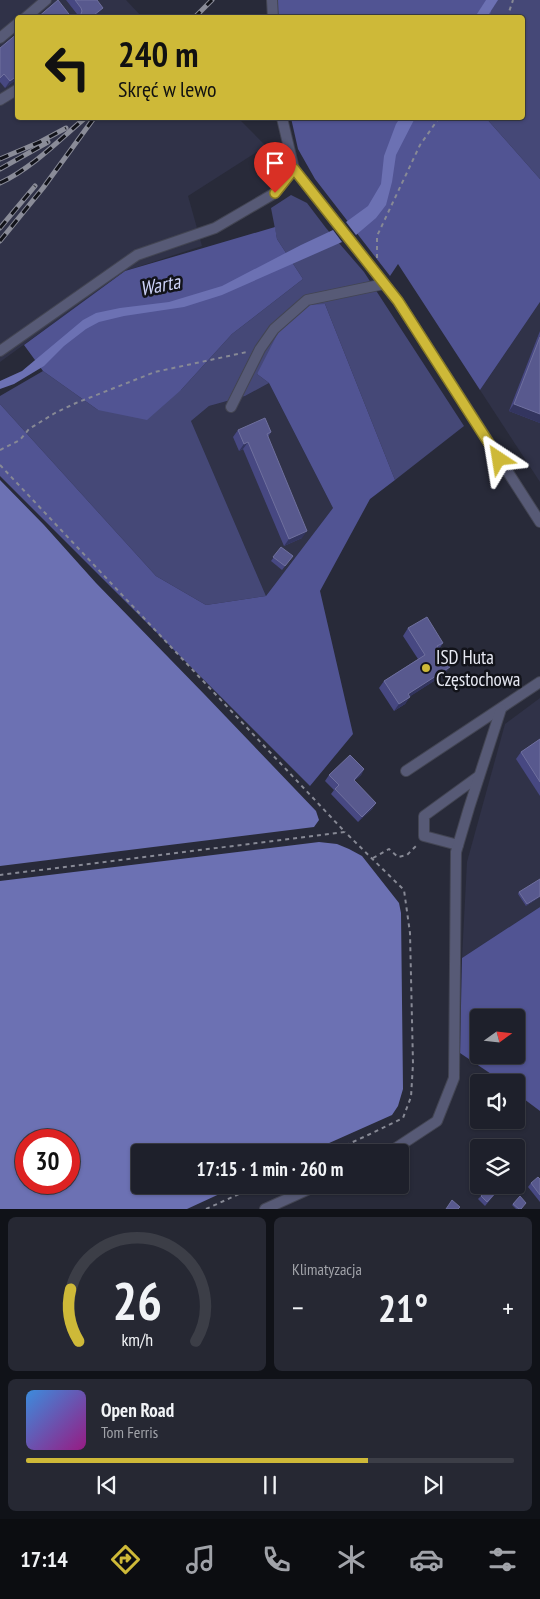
<!DOCTYPE html>
<html lang="pl">
<head>
<meta charset="utf-8">
<style>
  :root { --surface:#1e202b; --page:#262833; --text:#f1f3f6; --muted:#a1a3a9; --line:#3c3e47; --accent:#ceb938 }
  body { margin:0; font-family:"PT Sans Narrow",sans-serif; background:var(--page); color:var(--text); height:100vh; display:flex; flex-direction:column; font-size:19px; white-space:nowrap }
  * { box-sizing:border-box; margin:0 }
  p { font-size:16px; color:var(--muted) }
  .icon { flex:none; width:28px; height:28px; fill:none; stroke:currentColor; stroke-width:2; stroke-linecap:round; stroke-linejoin:round }
  .map { position:relative; height:1209px; overflow:hidden }
  .drawer { display:flex; flex-direction:column; gap:8px; padding:8px; background:#101218; flex:1 }
  .drawer>* { flex:none }
  .hud { position:absolute; left:15px; top:15px; width:510px; height:105px; border-radius:5px; box-shadow:0 1px 4px #0004,0 0 0 1px var(--line); background:#ceb938; color:#111; overflow:hidden }
  .needle { width:32px; rotate:75deg }
  .buttons { position:absolute; left:470px; top:1009px; display:grid; gap:10px }
  .buttons a { display:grid; place-items:center; width:55px; height:55px; border-radius:5px; background:var(--surface); box-shadow:0 1px 4px #0004,0 0 0 1px var(--line); font-size:25px }
  .speed { position:absolute; left:15px; top:1129px; display:flex; gap:10px; font-size:25px; font-weight:700; text-align:center }
  .speed>* { display:grid; place-content:center; width:65px; height:65px; border-radius:50%; background:var(--surface); box-shadow:0 1px 4px #0004,0 0 0 1px var(--line); line-height:1 }
  .speed .limit { border:8px solid #d22; background:#fff; color:#111 }
  .pin { position:absolute; display:grid; place-items:center; width:42px; height:42px; color:#fff; margin:-51px -21px; border-radius:50% 50% 50% 0; rotate:-45deg; box-shadow:0 0 5px #0007 }
  .pin .icon { rotate:45deg }
  .me { position:absolute; width:55px; margin:-28px; rotate:327deg; stroke-linejoin:round; filter:drop-shadow(0 0 4px #0008) }
  .turn { display:flex; align-items:center; gap:18px; height:105px; padding:0 20px; font-size:22px }
  .turn .icon { width:65px; height:65px; stroke-width:2.5 }
  .turn b { display:block; font-size:35px; line-height:42px }
  .big { font-size:38px; font-weight:700; line-height:1.1 }
  .drawer .widget { flex:1; display:flex; flex-direction:column; justify-content:center; gap:8px; min-width:0; padding:0 18px; border-radius:8px; background:var(--page) }
  .drawer .dial { align-items:center; gap:0 }
  .dial svg { height:130px; overflow:visible; fill:none; stroke:var(--line); stroke-width:7; stroke-linecap:round; text-anchor:middle }
  .dial text { fill:var(--text); stroke:none }
  .song { display:flex; align-items:center; gap:15px }
  .cover { width:60px; height:60px; border-radius:8px; background:linear-gradient(135deg,hsl(210 70% 55%),hsl(310 70% 35%)) }
  .played { height:5px; border-radius:2px; background:linear-gradient(90deg,var(--accent) 70%,var(--line) 70%) }
  .keys { display:flex; justify-content:space-around; direction:ltr }
  .heat { display:flex; justify-content:space-between; align-items:center; font-size:28px; direction:ltr }
  .drawer .tiles { flex:1; display:grid; gap:8px; grid-template-columns:1fr 1fr }
  .widget:last-child { grid-column:span 2 }
  .trip { position:absolute; left:131px; top:1144px; width:278px; height:50px; border-radius:5px; background:var(--surface); box-shadow:0 1px 4px #0004,0 0 0 1px var(--line); font-weight:700; line-height:50px; text-align:center }
  .tab-bar { display:flex; height:80px; justify-content:space-around; align-items:center; background:#0c0d11; color:var(--muted) }
  .tab-bar .icon { width:35px; height:35px }
  .tab-bar .selected { color:var(--accent) }
  .tab-bar b { font-size:22px; color:var(--text) }
  .map>svg:first-child { display:block }
  .built { fill:#303248 }
  .green { fill:#454877 }
  .forest { fill:#515493; fill-rule:evenodd }
  .water { fill:#6c71b3; fill-rule:evenodd }
  .lines { fill:none; stroke-linecap:round; stroke-linejoin:round }
  .minor-casing { stroke:#434553; stroke-width:12 }
  .path { stroke:#878995; stroke-width:2; stroke-dasharray:4 4; stroke-linecap:butt }
  .minor { stroke:#575a76; stroke-width:10 }
  .rail-casing { stroke:#8a8c98; stroke-width:5 }
  .rail { stroke:#12131a; stroke-width:3; stroke-dasharray:9; stroke-linecap:butt }
  .wall { fill:#474882 }
  .shaded-wall { fill:#33355f }
  .building { fill:#58598e; stroke:#6f709e }
  .route-casing { stroke:#867824; stroke-width:12 }
  .route { stroke:#ceb938; stroke-width:9 }
  .poi-dot { fill:#ceb938; stroke:#12131a; stroke-width:2 }
  .labels { text-anchor:middle; dominant-baseline:central; stroke-width:5; stroke-linejoin:round; paint-order:stroke }
  .poi-label { font-size:19px; fill:#e7e9f3; stroke:#12131a; text-anchor:start }
  .water-label { font-size:20px; font-style:italic; fill:#cdd2f8; stroke:#12131a }
</style>
</head>
<body>
<div class="map">
<svg width="540" height="1209" viewBox="0 0 540 1209">
  <rect width="100%" height="100%" fill="#282a39"/>
  <g class="built">
    <path d="M0,0H126L142,17L18,18V118H238L266,146L188,196L202,246L125,271L0,362Z"/>
    <path d="M540,302V482L480,390Z"/>
    <path d="M269,383L333,508L266,596L191,421L209,406L245,396Z"/>
    <path d="M540,698V907L462,958L467,862L505,724Z"/>
  </g>
  <g class="green">
    <path d="M493,0H540V179L486,118H522V18L490,17Z"/>
    <path d="M291,195L307,203L326,228L364,272L464,426L395,480L325,304L257,374L269,383L245,396L209,406L191,421L266,596L206,605L156,576L0,404V396L43,371L98,410L181,390L232,334L303,279L277,239L271,208Z"/>
  </g>
  <g class="forest">
    <path d="M277,0H493L490,18L277,17Z"/>
    <path d="M291,118H486L540,179V302L480,390L398,264L390,276L315,179L298,149Z"/>
    <path d="M275,227L277,239L303,279L232,334L181,390L147,420L98,410L43,371L24,345L125,271Z"/>
    <path d="M325,304L395,480L370,499L320,591L353,734L310,786L0,476V404L156,576L206,605L266,596L333,508L269,383L257,374L278,333L310,305Z"/>
    <path d="M540,907V1111L516,1093V1082H503L460,1053L462,958ZM479,1018H516V1055H479Z"/>
  </g>
  <g class="water">
    <path d="M486,0H498L487,17H475Z"/>
    <path d="M400,118H415L396,155L392,182L386,205L376,218L356,235L346,222L368,206L381,184L384,156L396,124Z"/>
    <path d="M333,230L342,242L222,295L184,307L124,316L99,322L86,329L64,346L44,366L14,384L0,389V381L22,371L83,320L96,313L120,308L169,302L222,286L301,245Z"/>
    <path d="M0,480L44,525L96,583L205,695L316,811L319,820L314,827L0,866Z"/>
    <path d="M319,842L337,844L349,849L362,856L399,903L401,913L403,1089L398,1106L392,1115L309,1152H140V1185H239L187,1209H0V881ZM26,1140H69V1182H26Z"/>
  </g>
  <g class="lines">
    <g class="minor-casing">
      <g id="minor">
        <path d="M272,0L273,18"/>
        <path d="M25,18L46,0"/>
        <path d="M0,38L18,23"/>
        <path d="M0,100L18,89"/>
        <path d="M282,118L294,169L398,301L540,522"/>
        <path d="M0,351L137,255L215,228L275,193L294,169"/>
        <path d="M231,407L260,349L274,329L307,300L384,284"/>
        <path d="M406,771L540,682"/>
        <path d="M458,845L424,836V816L479,776"/>
        <path d="M390,1152L437,1121L454,1078L456,852L469,808L501,709"/>
        <path d="M265,1209L318,1185"/>
      </g>
    </g>
    <g class="path">
      <path d="M507,18L513,0"/>
      <path d="M377,258V236L420,145L439,118"/>
      <path d="M0,450L20,440L29,429L55,413L76,403L155,372L247,352"/>
      <path d="M0,465L345,832L0,875"/>
      <path d="M373,858L389,849L398,857L407,855L418,844"/>
      <path d="M331,1152L368,1135L403,1118L411,1097L413,1064L410,933L404,890L345,832"/>
      <path d="M206,1209L259,1185"/>
    </g>
    <use href="#minor" class="minor"/>
    <g class="rail-casing">
      <g id="rail">
        <path d="M194,18L212,0"/>
        <path d="M0,159L40,142L66,128"/>
        <path d="M0,169L48,142"/>
        <path d="M0,183C32,168 58,141 85,118"/>
        <path d="M0,228L35,186"/>
        <path d="M0,241L43,188L94,118"/>
      </g>
    </g>
    <use href="#rail" class="rail"/>
  </g>
  <g class="wall">
    <path d="M66,0H97L98,14L78,18L77,14Z"/>
    <path d="M0,48L18,78L5,88L0,82Z"/>
    <path d="M540,331V423L509,411Z"/>
    <path d="M238,430L271,432L268,437L302,538L284,546L243,449L239,451L233,437Z"/>
    <path d="M281,547L293,556L282,570L271,561Z"/>
    <path d="M408,628L443,643L439,649L445,674L410,696L405,704L394,711L379,688L384,681L418,659L403,636Z"/>
    <path d="M540,739V796L516,759L521,752Z"/>
    <path d="M364,769L361,775L354,781L376,803L372,809L358,822L331,794L334,790L325,781L329,775Z"/>
    <path d="M519,892L540,897L526,906L518,894Z"/>
    <path d="M540,1179V1202L528,1187L531,1183Z"/>
    <path d="M499,1189L485,1206L478,1199L481,1196Z"/>
    <path d="M520,1196L521,1209H516L512,1205Z"/>
  </g>
  <g class="shaded-wall">
    <path d="M103,8L98,14L94,18H90Z"/>
    <path d="M18,75V78L5,88L10,81Z"/>
    <path d="M514,404L540,414V423L509,411Z"/>
    <path d="M248,442L243,449L239,451L244,444Z"/>
    <path d="M307,531L302,538L284,546L289,539Z"/>
    <path d="M450,667L445,674L403,701L408,694Z"/>
    <path d="M410,697L405,704L394,711L399,704Z"/>
    <path d="M364,769L361,775L350,785L354,780Z"/>
    <path d="M376,803L372,809L358,822L362,817Z"/>
    <path d="M540,896V897L526,906L527,904Z"/>
  </g>
  <g class="building">
    <path d="M58,0L72,18H37Z"/>
    <path d="M75,0H97L103,8L90,18H78L80,17L82,11L81,8Z"/>
    <path d="M18,33V75L10,81L4,74L0,78V48Z"/>
    <path d="M540,337V414L514,404Z"/>
    <path d="M265,418L271,432L267,434L307,531L289,539L248,442L244,444L238,430Z"/>
    <path d="M281,547L293,556L285,566L273,557Z"/>
    <path d="M427,617L443,643L437,646L450,667L408,694L410,697L399,704L384,681L425,655L408,628Z"/>
    <path d="M540,739V782L521,752Z"/>
    <path d="M350,755L364,769L354,780L376,803L362,817L335,789L339,785L329,775Z"/>
    <path d="M540,879V896L527,904L519,892Z"/>
    <path d="M538,1177L540,1179V1195L531,1183Z"/>
    <path d="M490,1185H495L499,1189L487,1202L481,1196Z"/>
    <path d="M520,1196L526,1203L521,1209H519L513,1204Z"/>
    <path d="M452,1200L460,1207L458,1209H446Z"/>
  </g>
  <g class="lines">
    <g class="route-casing">
      <path id="route" d="M275,193L294,169L398,301L499,459"/>
    </g>
    <use href="#route" class="route"/>
  </g>
  <circle class="poi-dot" cx="426" cy="668" r="5"/>
  <g class="labels">
    <g class="poi-label">
      <text x="436" y="657">ISD Huta<tspan x="436" dy="22">Częstochowa</tspan></text>
    </g>
    <g class="water-label">
      <text transform="translate(160 285) rotate(-11)">Warta</text>
    </g>
  </g>
</svg>
<div class="buttons">
<a><svg class="needle" viewBox="-14 -14 28 28"><path d="M0-13l5 13h-10z" fill="#e53935"/><path d="M0 13l5-13h-10z" fill="#a1a3a9"/></svg></a>
<a><svg class="icon" aria-label="sound" viewBox="0 0 24 24"><path d="M4 9h4l5-4v14l-5-4H4zM17 9q2 3 0 6"/></svg></a>
<a><svg class="icon" aria-label="layers" viewBox="0 0 24 24"><path d="M12 4l9 5-9 5-9-5zM3 14l9 5 9-5"/></svg></a>
</div>
<div class="speed"><div class="limit">30</div></div>
<div class="pin" style="left:275px;top:193px;background:#d93025"><svg class="icon" aria-label="arrive" viewBox="0 0 24 24"><path d="M6 21V4h12l-3 4 3 4H6"/></svg></div>
<svg class="me" style="left:499px;top:459px" viewBox="-20 -20 40 40"><path d="M0-17L14 15 0 8-14 15z" fill="#ceb938" stroke="#fff" stroke-width="4"/></svg>
<div class="trip">17:15 · 1 min · 260 m</div>
<div class="hud">
<div class="turn"><svg class="icon" aria-label="left" viewBox="0 0 24 24"><path d="M17 20v-9H6M10 6l-5 5 5 5"/></svg><div><b>240 m</b>Skręć w lewo</div></div>
</div>
</div>
<section class="drawer">
<div class="tiles">
<div class="widget dial"><svg viewBox="0 0 100 80">
<path d="M14 69A42 42 0 1 1 86 69"/>
<path d="M14 69A42 42 0 0 1 9 37" stroke="#ceb938"/>
<text x="50" y="56" font-size="32" font-weight="700">26</text>
<text x="50" y="72" font-size="11">km/h</text>
</svg></div>
<div class="widget"><p>Klimatyzacja</p>
<div class="heat"><a>−</a><b class="big">21°</b><a>+</a></div>
</div>
<div class="widget">
<div class="song"><i class="cover"></i><div><b>Open Road</b><p>Tom Ferris</p></div></div>
<div class="played"></div>
<div class="keys"><svg class="icon" aria-label="previous" viewBox="0 0 24 24"><path d="M18 5L8 12l10 7zM5 5v14"/></svg><svg class="icon" aria-label="pause" viewBox="0 0 24 24"><path d="M8 5v14M16 5v14"/></svg><svg class="icon" aria-label="next" viewBox="0 0 24 24"><path d="M6 5l10 7-10 7zM19 5v14"/></svg></div>
</div>
</div>
</section>
<nav class="tab-bar">
<b>17:14</b>
<svg class="icon selected" aria-label="directions" viewBox="0 0 24 24"><path d="M12 3l9 9-9 9-9-9zM9 14v-3h6M13 9l2 2-2 2"/></svg>
<svg class="icon" aria-label="music" viewBox="0 0 24 24"><path d="M9 18V5l10-2v13"/><circle cx="6" cy="18" r="3"/><circle cx="16" cy="16" r="3"/></svg>
<svg class="icon" aria-label="phone" viewBox="0 0 24 24"><path d="M5 4h4l2 5-3 2q2 4 5 5l2-3 5 2v4C11 20 4 13 5 4z"/></svg>
<svg class="icon" aria-label="climate" viewBox="0 0 24 24"><path d="M12 3v18M4 7l16 10M4 17L20 7"/></svg>
<svg class="icon" aria-label="car" viewBox="0 0 24 24"><path d="M5 17H2v-5l4-1 3-4h7l3 4 3 1v5h-3M9 17h6M6 11h13"/><circle cx="7" cy="17" r="2"/><circle cx="17" cy="17" r="2"/></svg>
<svg class="icon" aria-label="filters" viewBox="0 0 24 24"><path d="M4 7h16M4 17h16"/><circle cx="9" cy="7" r="2"/><circle cx="15" cy="17" r="2"/></svg>
</nav>
</body>
</html>
